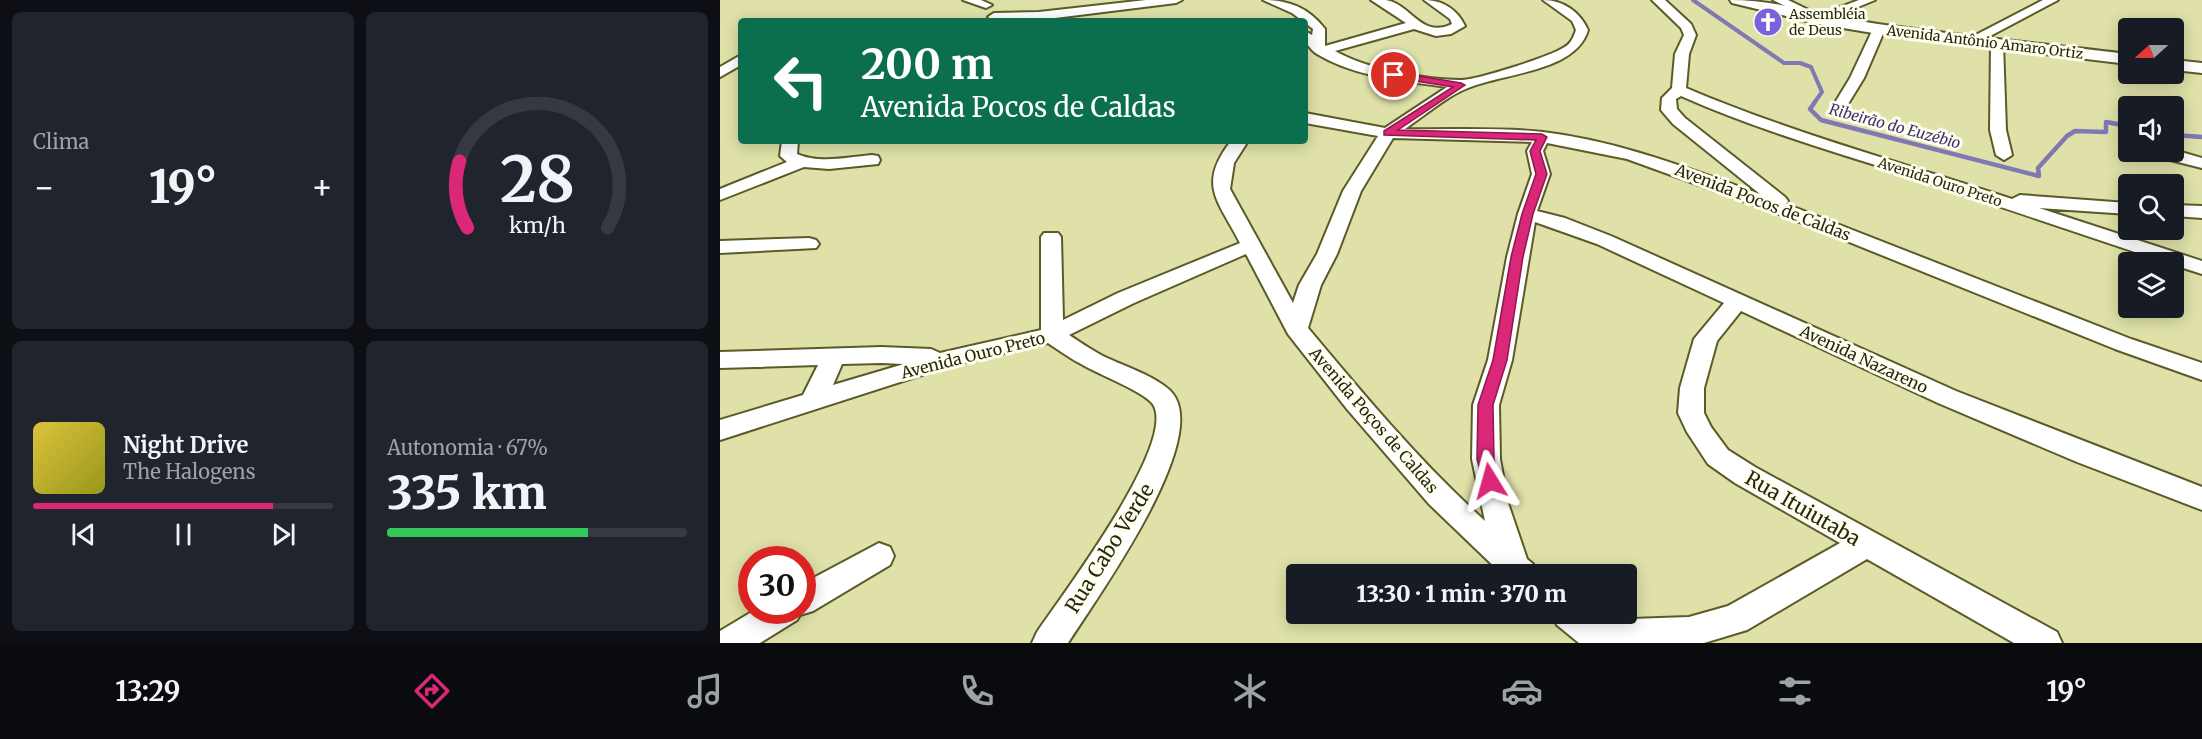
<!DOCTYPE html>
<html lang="pt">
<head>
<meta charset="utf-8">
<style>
  :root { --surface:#171b24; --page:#20242c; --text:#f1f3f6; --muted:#9ea1a6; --line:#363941; --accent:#db2777 }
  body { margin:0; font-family:Merriweather,serif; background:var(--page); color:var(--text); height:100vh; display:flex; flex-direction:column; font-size:22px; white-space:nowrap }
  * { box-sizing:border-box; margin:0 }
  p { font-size:20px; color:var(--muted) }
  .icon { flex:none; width:33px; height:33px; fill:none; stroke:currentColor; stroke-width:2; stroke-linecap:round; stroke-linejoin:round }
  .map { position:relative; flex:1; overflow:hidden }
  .sheet { display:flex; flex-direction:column; gap:12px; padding:12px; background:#0d0f14; width:720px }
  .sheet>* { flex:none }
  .hud { position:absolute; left:18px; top:18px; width:570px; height:126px; border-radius:6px; box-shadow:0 3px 15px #0003; background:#0b6e4f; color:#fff; overflow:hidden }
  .needle { width:39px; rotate:249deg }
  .tools { position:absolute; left:1398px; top:18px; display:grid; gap:12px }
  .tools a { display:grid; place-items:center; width:66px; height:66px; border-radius:6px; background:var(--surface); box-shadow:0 3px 15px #0003; font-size:30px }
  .speed { position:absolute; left:18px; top:546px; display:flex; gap:12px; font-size:30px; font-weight:700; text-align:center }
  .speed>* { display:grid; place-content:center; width:78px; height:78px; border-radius:50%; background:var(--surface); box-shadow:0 3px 15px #0003; line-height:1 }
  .speed .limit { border:9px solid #d22; background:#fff; color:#111 }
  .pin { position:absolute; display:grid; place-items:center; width:51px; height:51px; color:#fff; margin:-26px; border:3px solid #fff; border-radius:50%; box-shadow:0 2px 6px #0007 }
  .me { position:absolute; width:66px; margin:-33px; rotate:352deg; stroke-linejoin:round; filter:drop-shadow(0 0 4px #0008) }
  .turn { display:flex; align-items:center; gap:21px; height:126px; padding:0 24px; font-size:27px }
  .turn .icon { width:78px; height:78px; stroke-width:2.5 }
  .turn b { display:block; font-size:42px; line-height:51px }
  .big { font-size:45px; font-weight:800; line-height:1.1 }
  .sheet .card { flex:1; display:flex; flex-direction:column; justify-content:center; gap:9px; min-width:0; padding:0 21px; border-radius:9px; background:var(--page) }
  .sheet .dial { align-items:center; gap:0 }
  .dial svg { height:156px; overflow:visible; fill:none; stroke:var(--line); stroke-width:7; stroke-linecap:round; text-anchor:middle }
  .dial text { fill:var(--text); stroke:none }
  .song { display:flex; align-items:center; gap:18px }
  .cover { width:72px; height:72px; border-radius:9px; background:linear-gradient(135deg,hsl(50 70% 55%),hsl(60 70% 35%)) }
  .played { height:6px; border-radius:3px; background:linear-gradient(90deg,var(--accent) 80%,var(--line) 80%) }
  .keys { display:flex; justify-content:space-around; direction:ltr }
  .heat { display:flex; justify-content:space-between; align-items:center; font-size:33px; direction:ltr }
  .charge { height:9px; border-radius:4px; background:linear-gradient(90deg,#34c759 67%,var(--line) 0) }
  .sheet .tiles { flex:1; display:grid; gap:12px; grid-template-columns:repeat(2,1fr) }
  .trip { position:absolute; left:566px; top:564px; width:351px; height:60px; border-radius:6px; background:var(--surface); box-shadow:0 3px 15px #0003; font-weight:800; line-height:60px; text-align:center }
  .dock { display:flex; height:96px; justify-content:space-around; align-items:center; background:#090b0e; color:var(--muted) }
  .dock .icon { width:42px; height:42px }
  .dock .current { color:var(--accent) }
  .dock b { font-size:27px; color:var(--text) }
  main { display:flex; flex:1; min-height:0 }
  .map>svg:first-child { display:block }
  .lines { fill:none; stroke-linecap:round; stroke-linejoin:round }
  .stream-far1 { stroke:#7f78b2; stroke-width:4 }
  .stream { stroke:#7f78b2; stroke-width:4.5 }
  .building { fill:#5f2b08 }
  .minor-casing { stroke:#5a5b27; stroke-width:4 }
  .tertiary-casing { stroke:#5a5b27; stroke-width:4 }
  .minor { fill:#fff; fill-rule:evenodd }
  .tertiary { fill:#fff; fill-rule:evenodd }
  .route { fill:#db2777; stroke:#8e194d; stroke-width:1.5 }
  .labels { text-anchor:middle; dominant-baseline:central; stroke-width:6; stroke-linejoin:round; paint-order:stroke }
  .far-poi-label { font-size:14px; fill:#282812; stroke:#feffee; text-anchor:start }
  .far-street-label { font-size:14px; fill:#282812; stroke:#feffee }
  .far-water-label { font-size:15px; font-style:italic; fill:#3d2d75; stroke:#feffee }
  .street-label { font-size:16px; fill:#282812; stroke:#feffee }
  .near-street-label { font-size:20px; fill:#282812; stroke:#feffee }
</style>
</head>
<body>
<main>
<section class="sheet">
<div class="tiles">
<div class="card"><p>Clima</p>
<div class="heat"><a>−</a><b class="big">19°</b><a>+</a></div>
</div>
<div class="card dial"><svg viewBox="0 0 100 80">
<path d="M14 69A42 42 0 1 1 86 69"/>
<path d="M14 69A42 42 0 0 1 10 35" stroke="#db2777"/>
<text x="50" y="56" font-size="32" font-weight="700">28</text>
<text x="50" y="72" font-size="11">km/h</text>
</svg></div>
<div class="card">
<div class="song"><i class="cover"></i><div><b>Night Drive</b><p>The Halogens</p></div></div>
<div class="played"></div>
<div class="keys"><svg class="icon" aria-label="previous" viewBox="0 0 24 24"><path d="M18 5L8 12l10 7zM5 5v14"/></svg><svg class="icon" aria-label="pause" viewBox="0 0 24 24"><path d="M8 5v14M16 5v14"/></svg><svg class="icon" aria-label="next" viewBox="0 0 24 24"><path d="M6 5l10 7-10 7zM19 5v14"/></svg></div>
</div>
<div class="card"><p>Autonomia · 67%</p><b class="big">335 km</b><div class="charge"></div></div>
</div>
</section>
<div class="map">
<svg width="1482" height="643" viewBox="0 0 1482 643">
  <rect width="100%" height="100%" fill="#dfe1a9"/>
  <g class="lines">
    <path class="stream-far1" d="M973,0L1064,63H1080L1091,67L1102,92L1094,103"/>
    <g class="stream">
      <path d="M1095,102L1090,109L1101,120L1319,176L1318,168L1347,136L1355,131L1386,132V122L1408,126"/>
      <path d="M1454,135L1482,137"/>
    </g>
  </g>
  <g class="building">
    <path d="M1050,15L1062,19L1045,29L1033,25Z"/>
    <path d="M1111,28L1122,31L1111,38L1099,35Z"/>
  </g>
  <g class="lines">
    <g class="minor-casing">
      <g id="minor">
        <path d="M243,0H261L272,5L266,8Z"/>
        <path d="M426,0H462L456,3L319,20L274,21L268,17L274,13L319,12Z"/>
        <path d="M543,0C569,0 589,8 605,29V46L686,23L651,0C656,0 662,0 666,0C692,5 701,39 732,24L730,19L704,0C722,0 737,9 745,26L731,34L716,36L694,29L615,51C646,69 702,79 739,80C755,81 828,57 843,48C851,44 853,38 856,30L852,21L823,0C843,0 860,12 868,30C856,72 783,73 748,88C727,96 704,116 685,129C731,130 778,127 823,132C899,141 969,169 1040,194L953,124L941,110L942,98L952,88L955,54L964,35L961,28L932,0H945L971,24L976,35L969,54L966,88C1072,133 1183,163 1292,199L1300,195L1408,203V214L1319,208L1482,261V274L1454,265V262H1445C1360,234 1275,205 1189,176C1112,151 1035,129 961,96L956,99L957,109L965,118L1065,197L1068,201L1066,204L1411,339L1482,363V380L1395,349L1067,217L907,159L827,143L823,151L830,174L817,211L845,218L891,236L1236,391L1482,487V510L1357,462L1218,403L1021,311L997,341L984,388V413L991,427L1008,450L1035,467L1337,632L1342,643H1294L1147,559L1027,630L984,643H859L837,625L833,614H873L881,620L969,617L1008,606L1120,543L1015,483L988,464L967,432L958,413L960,388L974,339L1004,303L877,244L815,222L792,360L779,405L780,459L788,503L807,559L813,564L817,574H782L709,504L627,409L568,334L526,254L414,303L349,335C360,342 370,349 381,355C400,365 440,377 453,394C490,442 376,599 348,643H312L317,632C340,598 461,439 432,403C420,390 380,375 363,365C351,359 340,351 328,343L236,364L0,440V420L83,395L98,365L0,368V352L161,347L211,349L220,353L321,330V237L324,233H338L341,237L343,320L398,293L520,243C498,200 477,185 511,141H528L514,163L510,189L573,303L579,285L597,254L623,191L658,136L585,123V113L665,128L727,87C684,81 635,77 597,54C593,52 589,46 585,42V31L592,35L593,29L572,13ZM673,138L812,142L807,151L812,174L798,214L787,257L768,360L753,405L752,459L765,521C700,462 644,395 588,328L601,285L617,254L641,191ZM161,363L184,364L113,385L122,364Z"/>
        <path d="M1053,0H1068L1099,15L1139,0H1155L1099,23Z"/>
        <path d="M1323,0H1338L1255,44L1250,45L1244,41Z"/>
        <path d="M1159,25L1165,29L1144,78L1128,104H1118L1116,101L1130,78L1153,29Z"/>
        <path d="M1277,39L1283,43L1286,130L1292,155L1284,160L1276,155L1270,130L1271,43Z"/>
        <path d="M21,55V65L0,77V67Z"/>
        <path d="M62,141H78L77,154C100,164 128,157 152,155L158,156L160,160L158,164L109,169L84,167L0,200V189L67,162L60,156Z"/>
        <path d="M1454,150L1482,158V168L1434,156L1432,152Z"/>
        <path d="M1454,205L1482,206V218L1454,216Z"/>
        <path d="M89,238L96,240L99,244L96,248L0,253V241Z"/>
        <path d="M159,543L170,547L174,556L170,565L93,611L80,615L77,620L40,643H0V631L35,610H82V584Z"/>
      </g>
    </g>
    <g class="tertiary-casing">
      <g id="tertiary">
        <path d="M1010,0C1059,0 1109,17 1158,24C1241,36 1325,44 1408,54V64L1159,34L1099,24L1012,3Z"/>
        <path d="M1454,60L1482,63V73L1454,70Z"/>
      </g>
    </g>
    <use href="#minor" class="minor"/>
    <use href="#tertiary" class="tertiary"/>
  </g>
  <path class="route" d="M674,72L741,83L745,85L678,130L822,134L827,137L820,151L827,174L813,214L803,257L787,360L773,405L774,459L779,481L776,486L770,488L764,486L757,459L758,405L773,360L791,257L802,214L816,174L810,151L816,140L664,135V131L733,87L671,77L670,75Z"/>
  <defs>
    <g id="church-disc" transform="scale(1.5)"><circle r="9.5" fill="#7b62dc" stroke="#feffee"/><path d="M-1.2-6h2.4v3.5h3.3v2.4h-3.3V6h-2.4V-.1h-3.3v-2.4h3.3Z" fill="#fff"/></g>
  </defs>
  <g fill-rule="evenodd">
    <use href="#church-disc" x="1048" y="22"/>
  </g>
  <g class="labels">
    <g class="far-poi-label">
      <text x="1069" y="14">Assembléia<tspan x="1069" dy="16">de Deus</tspan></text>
    </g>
    <g class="far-street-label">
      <text transform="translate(1265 42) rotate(7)">Avenida Antônio Amaro Ortiz</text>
      <text transform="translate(1220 182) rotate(18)">Avenida Ouro Preto</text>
    </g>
    <g class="far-water-label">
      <text transform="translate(1175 126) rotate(15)">Ribeirão do Euzébio</text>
    </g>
    <g class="street-label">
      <text transform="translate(1043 202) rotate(21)">Avenida Pocos de Caldas</text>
      <text transform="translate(253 355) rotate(-14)">Avenida Ouro Preto</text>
      <text transform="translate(1144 359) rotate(25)">Avenida Nazareno</text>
      <text transform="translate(654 420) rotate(49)">Avenida Poços de Caldas</text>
    </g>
    <g class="near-street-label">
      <text transform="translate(1083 508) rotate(30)">Rua Ituiutaba</text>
      <text transform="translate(389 548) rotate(-58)">Rua Cabo Verde</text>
    </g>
  </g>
</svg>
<div class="tools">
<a><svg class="needle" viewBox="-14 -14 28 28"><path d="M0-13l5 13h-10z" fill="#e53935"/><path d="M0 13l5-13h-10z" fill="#9ea1a6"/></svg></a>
<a><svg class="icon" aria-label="sound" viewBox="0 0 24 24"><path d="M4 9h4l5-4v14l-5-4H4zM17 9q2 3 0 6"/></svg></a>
<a><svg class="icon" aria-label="search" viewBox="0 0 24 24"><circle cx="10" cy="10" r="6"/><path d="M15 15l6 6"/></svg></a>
<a><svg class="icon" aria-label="layers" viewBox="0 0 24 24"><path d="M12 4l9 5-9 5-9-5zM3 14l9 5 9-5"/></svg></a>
</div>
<div class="speed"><div class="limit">30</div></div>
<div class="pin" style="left:674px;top:75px;background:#d93025"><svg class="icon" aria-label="arrive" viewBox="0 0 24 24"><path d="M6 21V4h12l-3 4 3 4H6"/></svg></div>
<svg class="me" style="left:770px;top:481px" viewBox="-20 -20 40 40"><path d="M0-17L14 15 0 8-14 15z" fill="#db2777" stroke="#fff" stroke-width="4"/></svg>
<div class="trip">13:30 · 1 min · 370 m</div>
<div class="hud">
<div class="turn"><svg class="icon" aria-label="left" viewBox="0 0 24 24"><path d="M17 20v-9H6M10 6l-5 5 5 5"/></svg><div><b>200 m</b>Avenida Pocos de Caldas</div></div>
</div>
</div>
</main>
<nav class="dock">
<b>13:29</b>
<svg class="icon current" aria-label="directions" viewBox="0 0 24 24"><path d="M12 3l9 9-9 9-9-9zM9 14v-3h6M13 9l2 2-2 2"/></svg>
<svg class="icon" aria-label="music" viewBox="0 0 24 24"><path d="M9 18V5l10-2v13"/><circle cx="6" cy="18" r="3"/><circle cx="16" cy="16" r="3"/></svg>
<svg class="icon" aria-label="phone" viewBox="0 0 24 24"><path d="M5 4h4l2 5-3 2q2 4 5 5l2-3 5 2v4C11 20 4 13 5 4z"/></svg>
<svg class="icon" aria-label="climate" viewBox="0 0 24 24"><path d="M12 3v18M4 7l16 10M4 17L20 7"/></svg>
<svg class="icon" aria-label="car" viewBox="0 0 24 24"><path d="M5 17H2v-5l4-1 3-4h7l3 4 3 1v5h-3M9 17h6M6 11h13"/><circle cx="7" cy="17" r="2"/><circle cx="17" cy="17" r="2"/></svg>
<svg class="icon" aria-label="filters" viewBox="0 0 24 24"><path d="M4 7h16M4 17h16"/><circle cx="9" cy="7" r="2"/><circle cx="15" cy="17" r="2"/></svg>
<b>19°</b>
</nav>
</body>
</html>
